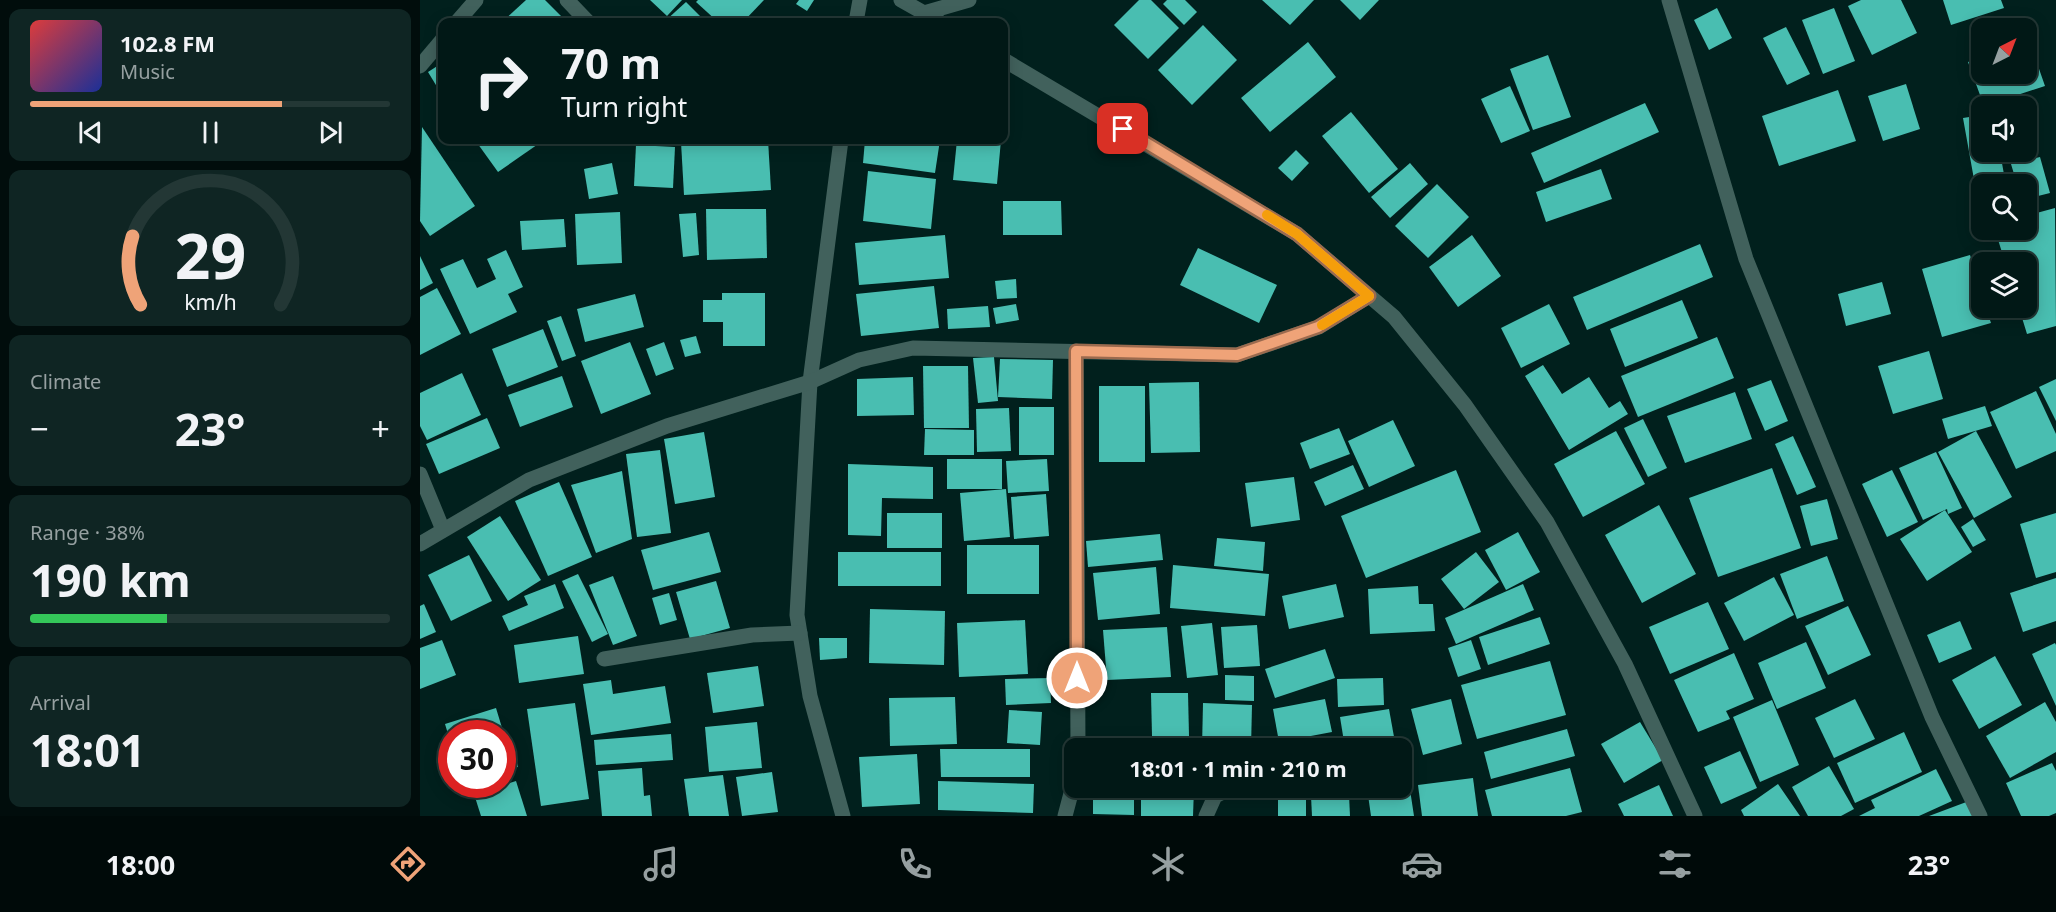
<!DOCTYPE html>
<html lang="en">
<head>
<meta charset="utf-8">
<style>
  :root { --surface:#011816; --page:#0f2523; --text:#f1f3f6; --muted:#96a0a1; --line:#233735; --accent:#efa378 }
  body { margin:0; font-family:"Noto Sans",sans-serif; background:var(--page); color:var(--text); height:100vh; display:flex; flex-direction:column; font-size:22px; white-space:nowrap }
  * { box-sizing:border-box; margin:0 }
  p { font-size:20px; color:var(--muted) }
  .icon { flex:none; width:33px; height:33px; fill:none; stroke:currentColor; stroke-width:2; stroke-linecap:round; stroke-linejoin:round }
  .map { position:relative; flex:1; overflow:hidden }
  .panel { display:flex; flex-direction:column; gap:9px; padding:9px; background:#010d0c; width:420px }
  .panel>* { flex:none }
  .hud { position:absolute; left:18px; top:18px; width:570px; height:126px; border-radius:12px; box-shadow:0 3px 15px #0003,0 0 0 2px var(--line); background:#011816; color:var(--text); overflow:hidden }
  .needle { width:39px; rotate:42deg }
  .tools { position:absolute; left:1551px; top:18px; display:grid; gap:12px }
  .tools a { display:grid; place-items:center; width:66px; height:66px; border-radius:12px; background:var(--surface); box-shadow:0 3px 15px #0003,0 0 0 2px var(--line); font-size:30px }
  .speed { position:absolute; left:18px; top:720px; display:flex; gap:12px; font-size:30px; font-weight:700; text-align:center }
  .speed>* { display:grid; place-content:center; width:78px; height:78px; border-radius:50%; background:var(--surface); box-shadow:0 3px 15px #0003,0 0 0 2px var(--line); line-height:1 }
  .speed .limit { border:9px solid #d22; background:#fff; color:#111 }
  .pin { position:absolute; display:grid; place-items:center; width:51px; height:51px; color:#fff; margin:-26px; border-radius:12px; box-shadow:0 3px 9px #0006 }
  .me { position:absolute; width:66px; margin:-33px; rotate:0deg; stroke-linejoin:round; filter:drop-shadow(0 0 4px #0008) }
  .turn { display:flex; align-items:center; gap:21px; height:126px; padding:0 24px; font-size:27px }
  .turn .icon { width:78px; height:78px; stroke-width:2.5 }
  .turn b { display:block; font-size:42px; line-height:51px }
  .big { font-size:45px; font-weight:700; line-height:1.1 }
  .panel .widget { flex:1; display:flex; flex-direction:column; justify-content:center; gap:9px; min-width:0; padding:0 21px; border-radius:12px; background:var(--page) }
  .panel .dial { align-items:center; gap:0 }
  .dial svg { height:156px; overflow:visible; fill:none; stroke:var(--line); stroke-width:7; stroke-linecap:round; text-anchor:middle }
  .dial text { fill:var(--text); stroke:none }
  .song { display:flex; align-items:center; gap:18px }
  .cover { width:72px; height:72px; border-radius:9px; background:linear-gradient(135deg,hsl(0 70% 55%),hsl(230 70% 35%)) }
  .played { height:6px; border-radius:3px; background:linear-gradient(90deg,var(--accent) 70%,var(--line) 70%) }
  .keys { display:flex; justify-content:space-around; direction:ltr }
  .heat { display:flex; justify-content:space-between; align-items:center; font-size:33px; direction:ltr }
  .charge { height:9px; border-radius:4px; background:linear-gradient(90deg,#34c759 38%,var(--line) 0) }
  .trip { position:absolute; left:644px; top:738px; width:348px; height:60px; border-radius:12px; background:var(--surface); box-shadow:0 3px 15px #0003,0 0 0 2px var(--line); font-weight:700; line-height:60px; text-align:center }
  .dock { display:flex; height:96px; justify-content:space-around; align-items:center; background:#000a09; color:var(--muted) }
  .dock .icon { width:42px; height:42px }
  .dock .selected { color:var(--accent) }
  .dock b { font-size:27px; color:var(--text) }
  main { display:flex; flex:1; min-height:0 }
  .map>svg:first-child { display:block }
  .building { fill:#49beb1 }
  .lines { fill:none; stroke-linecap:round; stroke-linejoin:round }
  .minor { stroke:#41615c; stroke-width:15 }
  .route-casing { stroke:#9b6a4e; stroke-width:15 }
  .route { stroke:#efa378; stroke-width:10 }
  .slow { stroke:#f59e0b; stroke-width:10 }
</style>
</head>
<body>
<main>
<section class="panel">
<div class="widget">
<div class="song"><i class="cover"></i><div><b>102.8 FM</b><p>Music</p></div></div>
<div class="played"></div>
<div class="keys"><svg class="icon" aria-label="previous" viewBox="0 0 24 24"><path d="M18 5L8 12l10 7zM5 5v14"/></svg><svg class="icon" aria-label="pause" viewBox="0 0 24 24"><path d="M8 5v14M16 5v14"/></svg><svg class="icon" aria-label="next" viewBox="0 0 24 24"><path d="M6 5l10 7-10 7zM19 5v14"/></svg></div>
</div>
<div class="widget dial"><svg viewBox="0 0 100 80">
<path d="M14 69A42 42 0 1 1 86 69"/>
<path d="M14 69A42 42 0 0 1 10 34" stroke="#efa378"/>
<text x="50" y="56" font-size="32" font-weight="700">29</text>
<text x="50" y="72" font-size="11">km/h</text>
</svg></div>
<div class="widget"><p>Climate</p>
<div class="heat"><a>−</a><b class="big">23°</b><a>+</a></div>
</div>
<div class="widget"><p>Range · 38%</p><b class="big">190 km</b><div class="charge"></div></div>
<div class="widget"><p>Arrival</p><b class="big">18:01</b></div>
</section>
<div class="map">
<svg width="1636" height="816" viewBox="0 0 1636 816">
  <rect width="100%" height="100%" fill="#01201d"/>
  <g class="building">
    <path d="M106,0H125L147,22H82Z"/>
    <path d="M230,0H262L247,16Z"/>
    <path d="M278,0H344L323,22H298L276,2Z"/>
    <path d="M379,0H394L387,11L376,4Z"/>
    <path d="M719,0H731L759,28L728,59L694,25Z"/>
    <path d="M747,0H765L777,12L764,25L743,4Z"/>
    <path d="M842,0H894L870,25Z"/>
    <path d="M920,0H959L940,20Z"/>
    <path d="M1441,0H1481L1497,33L1452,55L1428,6Z"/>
    <path d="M1523,0H1581L1584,8L1531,25Z"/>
    <path d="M266,2L282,18L277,22H244Z"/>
    <path d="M1297,8L1312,38L1289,50L1274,20Z"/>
    <path d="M1414,8L1435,61L1403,74L1382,20Z"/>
    <path d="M347,16L373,22H345Z"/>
    <path d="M783,25L817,60L772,105L738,70Z"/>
    <path d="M1366,27L1390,74L1367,85L1343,38Z"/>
    <path d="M1609,40L1625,86L1564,106L1548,62L1562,57V74H1606V41Z"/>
    <path d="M888,42L916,77L850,132L821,98Z"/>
    <path d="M1128,55L1151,117L1113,130L1090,69Z"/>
    <path d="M22,63V95L8,72Z"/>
    <path d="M1486,84L1500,129L1463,141L1448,96Z"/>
    <path d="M1090,86L1110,131L1081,143L1061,99Z"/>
    <path d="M1418,90L1436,141L1359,166L1342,116Z"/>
    <path d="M1225,103L1239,132L1124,183L1111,153Z"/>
    <path d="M931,112L978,169L949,193L902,136Z"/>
    <path d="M1562,115V152H1580L1585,180L1555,185L1543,118Z"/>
    <path d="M2,127L55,206L10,236L0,221Z"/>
    <path d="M55,140H124L78,172Z"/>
    <path d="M299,140H348L351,190L264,195L261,142Z"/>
    <path d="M445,140H520L515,173L443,163Z"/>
    <path d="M537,140H581L577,184L533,180Z"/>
    <path d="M216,145L255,147L253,188L214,186Z"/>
    <path d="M876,150L889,163L872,181L858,168Z"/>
    <path d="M1620,157L1630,193L1606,199V184H1597L1591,164Z"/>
    <path d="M192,163L198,194L169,199L164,169Z"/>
    <path d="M990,163L1008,184L970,218L951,197Z"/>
    <path d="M1181,169L1192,199L1126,222L1116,192Z"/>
    <path d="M448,171L516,179L511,229L443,221Z"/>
    <path d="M1017,184L1049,217L1008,258L975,226Z"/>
    <path d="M583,201H641L642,235H583Z"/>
    <path d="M1635,208L1636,326L1607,334L1599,308H1606V262H1585L1575,230H1606V216Z"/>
    <path d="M286,209H346L347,258L287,260Z"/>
    <path d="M200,212L202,263L157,265L155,214Z"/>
    <path d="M276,213L279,255L263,257L259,214Z"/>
    <path d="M144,219L146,247L102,250L100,221Z"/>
    <path d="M525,235L529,278L439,285L435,243Z"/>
    <path d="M1052,235L1081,276L1038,307L1009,267Z"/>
    <path d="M1280,244L1293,277L1167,330L1153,297Z"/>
    <path d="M778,248L857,285L839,323L760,285Z"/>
    <path d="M86,250L103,287L88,294L97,312L50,334L20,269L43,259L57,288L76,279L67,259Z"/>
    <path d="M1550,255L1562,292V308H1566L1571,323L1522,337L1502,269Z"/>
    <path d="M0,256L13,283L0,290Z"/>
    <path d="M596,279L597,298L577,299L575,281Z"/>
    <path d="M1462,282L1471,314L1426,326L1418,294Z"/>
    <path d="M514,286L519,328L441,336L436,294Z"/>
    <path d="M17,288L41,334L0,355V297Z"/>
    <path d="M302,293H345V346H303V322H283V300H302Z"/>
    <path d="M215,294L224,327L165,342L157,309Z"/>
    <path d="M1262,300L1278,338L1205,367L1190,329Z"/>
    <path d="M596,304L599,320L576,324L573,308Z"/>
    <path d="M1129,304L1150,344L1101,368L1081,328Z"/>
    <path d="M568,306L570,327L528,329L527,309Z"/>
    <path d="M141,316L156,356L142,361L127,321Z"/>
    <path d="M123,329L138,367L87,387L72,349Z"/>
    <path d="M276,336L281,353L265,357L260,340Z"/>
    <path d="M1297,337L1314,378L1218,417L1201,376Z"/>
    <path d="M210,342L231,394L181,414L161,361Z"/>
    <path d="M244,342L254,369L236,376L226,349Z"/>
    <path d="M1509,351L1523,399L1473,414L1458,366Z"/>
    <path d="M574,357L578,401L558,403L553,358Z"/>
    <path d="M580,359L633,360L632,399L578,397Z"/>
    <path d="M1123,365L1142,394L1169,377L1189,408L1200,401L1208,414L1149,450L1105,376Z"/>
    <path d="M503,366H548L549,428H504Z"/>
    <path d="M42,373L61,415L7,440L0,426V393Z"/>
    <path d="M142,376L153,407L100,427L88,395Z"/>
    <path d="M493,377L494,415L437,416V379Z"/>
    <path d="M1636,379V421L1619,387Z"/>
    <path d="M1351,380L1368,421L1345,431L1327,389Z"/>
    <path d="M779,382L780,452L731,453L729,383Z"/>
    <rect x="679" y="386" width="46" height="76"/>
    <path d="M1616,391L1636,434V451L1596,469L1570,412Z"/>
    <path d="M1315,392L1332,439L1265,463L1247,416Z"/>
    <path d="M1565,406L1572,426L1528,439L1522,419Z"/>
    <rect x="599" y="407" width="35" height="48"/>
    <path d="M589,408L591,451L557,452L556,409Z"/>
    <path d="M67,418L80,448L19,474L6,444Z"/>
    <path d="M1223,419L1247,468L1228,477L1204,428Z"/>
    <path d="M973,420L995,466L949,487L928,441Z"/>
    <path d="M919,428L930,454L890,469L880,443Z"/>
    <path d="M505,429L554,430V455H504Z"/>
    <path d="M1196,431L1225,484L1163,517L1134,464Z"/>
    <path d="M1556,431L1592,497L1554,518L1518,452Z"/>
    <path d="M284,432L295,497L255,504L244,439Z"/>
    <path d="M1373,436L1396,487L1377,495L1355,444Z"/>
    <path d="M240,450L251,533L217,537L206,454Z"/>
    <path d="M1516,452L1542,508L1528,514L1527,509L1503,520L1479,468Z"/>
    <rect x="527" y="459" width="55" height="30"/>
    <path d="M627,459L629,491L588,493L586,461Z"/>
    <path d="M428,464L513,467V499L462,498L461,536L428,535Z"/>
    <path d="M933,465L944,489L905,506L894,482Z"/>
    <path d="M1352,468L1381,548L1298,577L1269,498Z"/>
    <path d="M1036,470L1061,532L946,578L921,516Z"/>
    <path d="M1472,470L1498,522L1467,537L1442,484Z"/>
    <path d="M202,471L212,539L176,553L151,485Z"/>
    <path d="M874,477L880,520L831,527L825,483Z"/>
    <path d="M139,482L172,557L128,576L95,501Z"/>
    <path d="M586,489L590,537L544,541L540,493Z"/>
    <path d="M626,494L629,536L594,539L591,497Z"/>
    <path d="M1407,499L1418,539L1391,546L1380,506Z"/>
    <path d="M1239,505L1276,574L1222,603L1185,535Z"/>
    <path d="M1525,510L1552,552L1507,581L1480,539Z"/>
    <rect x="467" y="513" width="55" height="35"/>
    <path d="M1636,513V572L1616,578L1600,524Z"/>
    <path d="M80,516L121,580L88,601L47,537Z"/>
    <path d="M1553,519L1566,540L1553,547L1541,527Z"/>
    <path d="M289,532L301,572L233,590L221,550Z"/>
    <path d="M1098,532L1120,572L1086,590L1065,550Z"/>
    <path d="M740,534L743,560L668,567L666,541Z"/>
    <path d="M797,538L845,542L843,571L794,566Z"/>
    <rect x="547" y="545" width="72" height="49"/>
    <rect x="418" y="552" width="103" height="34"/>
    <path d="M1056,552L1079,582L1044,609L1021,579Z"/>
    <path d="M49,555L72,601L31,621L8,575Z"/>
    <path d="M1407,556L1424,601L1377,619L1360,574Z"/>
    <path d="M753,565L849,574L845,616L750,608Z"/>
    <path d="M736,567L740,614L678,620L673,573Z"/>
    <path d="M158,574L188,634L172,642L142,581Z"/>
    <path d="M193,576L217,636L193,645L169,585Z"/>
    <path d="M1354,577L1374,615L1324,641L1304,603Z"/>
    <path d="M1636,578V621L1603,632L1590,593Z"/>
    <path d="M296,581L310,628L270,639L256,592Z"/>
    <path d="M135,584L144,608L89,631L82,616L108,605L104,596Z"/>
    <path d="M916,584L924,617L869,629L862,596Z"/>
    <path d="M1103,584L1114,610L1036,644L1025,618Z"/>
    <path d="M998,586L999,604H1013L1015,631L950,634L948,589Z"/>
    <path d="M249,593L257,620L240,625L232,598Z"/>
    <path d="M1288,602L1309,649L1250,674L1229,627Z"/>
    <path d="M4,604L16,632L0,639V606Z"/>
    <path d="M1428,606L1451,655L1408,675L1385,626Z"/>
    <path d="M450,609L525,611L524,665L449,663Z"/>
    <path d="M1120,617L1130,644L1068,665L1059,637Z"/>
    <path d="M605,620L608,674L539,677L537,623Z"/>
    <path d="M1540,621L1552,649L1519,663L1507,635Z"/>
    <path d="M792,623L798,675L767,678L761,626Z"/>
    <path d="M837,625L840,666L804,668L801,627Z"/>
    <path d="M747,627L751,677L687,680L683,630Z"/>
    <path d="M158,636L164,674L99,683L94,645Z"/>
    <path d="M399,638H427V658L400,660Z"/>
    <path d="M22,640L36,675L0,689V648Z"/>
    <path d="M1051,640L1061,669L1038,677L1028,648Z"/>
    <path d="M1386,642L1406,688L1357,709L1338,663Z"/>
    <path d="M1635,643L1636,645V706L1612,654Z"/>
    <path d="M905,649L915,678L855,698L845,669Z"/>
    <path d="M1314,653L1334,699L1306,711L1310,719L1278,732L1254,680Z"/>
    <path d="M1575,656L1602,705L1559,729L1532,680Z"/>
    <path d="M1130,661L1146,715L1057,739L1041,685Z"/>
    <path d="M338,666L344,706L293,713L287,673Z"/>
    <path d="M805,675L834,676V701L805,700Z"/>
    <path d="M630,678L631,703L586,705L585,679Z"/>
    <path d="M963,678L964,705L918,707L917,679Z"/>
    <path d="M191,680L193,694L245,686L251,723L171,735L163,684Z"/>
    <path d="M731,693H768L769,736H732Z"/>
    <path d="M535,697L537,744L470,746L469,698Z"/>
    <path d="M905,699L912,732L859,742L853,709Z"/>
    <path d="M1031,699L1042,744L1003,755L991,709Z"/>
    <path d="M1435,699L1455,739L1414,758L1395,718Z"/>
    <path d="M1352,700L1379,765L1340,782L1313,717Z"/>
    <path d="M1625,702L1636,722V752L1590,778L1566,736Z"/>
    <path d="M155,703L169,799L121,806L107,709Z"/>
    <path d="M783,703L832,705L831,748H782Z"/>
    <path d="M76,708L86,741L82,742V734H32L31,744L25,724Z"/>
    <path d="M969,709L976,748H925L920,717Z"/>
    <path d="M589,710L622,712L620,745L587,743Z"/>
    <path d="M337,722L342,768L289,772L285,727Z"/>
    <path d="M1220,722L1243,760L1204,783L1181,744Z"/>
    <path d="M1147,729L1155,756L1071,779L1064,752Z"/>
    <path d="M1484,732L1502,772L1435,803L1417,763Z"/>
    <path d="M251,734L253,760L176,765L174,740Z"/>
    <path d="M94,749L98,767L82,770V751Z"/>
    <path d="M520,749H610V777H521Z"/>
    <path d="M1320,751L1337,788L1301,804L1284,767Z"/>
    <path d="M497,754L500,804L442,807L439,757Z"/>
    <path d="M1632,763L1636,771V813L1629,816H1601L1586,783Z"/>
    <path d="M1409,766L1434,809L1421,816H1388L1372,787Z"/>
    <path d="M222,768L224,796L230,795L232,816H182L178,771Z"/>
    <path d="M1150,768L1162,812L1146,816H1072L1065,790Z"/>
    <path d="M1516,769L1532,801L1499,816H1439L1455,808L1451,800Z"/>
    <path d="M352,772L358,812L322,816L316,777Z"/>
    <path d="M303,775L309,816H269L264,779Z"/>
    <path d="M1053,778L1058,816H1002L998,785Z"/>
    <path d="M96,781L107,816H61L54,794Z"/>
    <path d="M518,781L614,784L613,813L518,810Z"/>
    <path d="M989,783L994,816H951L947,788H981V784Z"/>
    <path d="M1358,784L1380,816H1324L1321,810Z"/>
    <path d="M1239,785L1253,816H1204L1198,804Z"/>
    <path d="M673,788H714V815L673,814Z"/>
    <path d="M721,788H774L773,816H721Z"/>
    <path d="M865,788H914V791L865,794Z"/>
    <path d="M929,795L930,816H892L891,796Z"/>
    <rect x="858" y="799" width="28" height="17"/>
    <path d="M1549,801L1555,816H1509Z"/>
  </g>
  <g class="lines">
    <g class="minor">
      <path d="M147,0L168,22"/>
      <path d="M481,0L520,22"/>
      <path d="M1249,0L1326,259L1512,717L1560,816"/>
      <path d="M504,13L549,0"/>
      <path d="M37,22L56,0"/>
      <path d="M436,22L440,0"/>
      <path d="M584,60L877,234L974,317L1045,405L1127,522L1205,664L1275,816"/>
      <path d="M0,66L22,40"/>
      <path d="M421,140L390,382L377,615L390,696L423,816"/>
      <path d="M656,351L658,748"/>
      <path d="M0,474L23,530"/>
      <path d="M0,544L109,480L247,426L390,382L439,360L493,348L817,355L899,327L949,296"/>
      <path d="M184,659L332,635L380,633"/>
      <path d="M645,816L654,782"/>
      <path d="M786,816L795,796L811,788"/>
    </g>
  </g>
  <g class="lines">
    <g class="route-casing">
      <path id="route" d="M657,678L656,351L817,355L898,327L949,296L877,234L703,129"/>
    </g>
    <use href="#route" class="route"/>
    <path class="slow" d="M847,215L877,234L949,296L902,325"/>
  </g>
</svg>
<div class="tools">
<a><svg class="needle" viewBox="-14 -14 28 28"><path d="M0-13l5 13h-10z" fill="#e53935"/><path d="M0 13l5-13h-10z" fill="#96a0a1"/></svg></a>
<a><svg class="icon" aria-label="sound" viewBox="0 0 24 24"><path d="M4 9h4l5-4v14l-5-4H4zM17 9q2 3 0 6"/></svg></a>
<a><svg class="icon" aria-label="search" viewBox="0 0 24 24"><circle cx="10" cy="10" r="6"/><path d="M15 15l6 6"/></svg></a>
<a><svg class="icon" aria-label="layers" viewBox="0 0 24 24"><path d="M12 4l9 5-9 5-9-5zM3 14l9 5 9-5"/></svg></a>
</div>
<div class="speed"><div class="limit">30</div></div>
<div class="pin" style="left:703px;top:129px;background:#d93025"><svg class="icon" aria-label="arrive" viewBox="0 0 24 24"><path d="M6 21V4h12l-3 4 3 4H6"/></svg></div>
<svg class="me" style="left:657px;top:678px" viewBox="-20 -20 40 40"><circle r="17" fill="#efa378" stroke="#fff" stroke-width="3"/><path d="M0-11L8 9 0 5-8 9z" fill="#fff"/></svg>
<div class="trip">18:01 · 1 min · 210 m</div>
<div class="hud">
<div class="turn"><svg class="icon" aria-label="right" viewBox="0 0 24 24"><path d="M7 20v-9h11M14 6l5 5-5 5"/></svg><div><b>70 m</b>Turn right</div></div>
</div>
</div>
</main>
<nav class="dock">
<b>18:00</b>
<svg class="icon selected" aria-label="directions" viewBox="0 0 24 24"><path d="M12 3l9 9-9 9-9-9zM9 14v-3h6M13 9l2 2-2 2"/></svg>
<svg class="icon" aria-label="music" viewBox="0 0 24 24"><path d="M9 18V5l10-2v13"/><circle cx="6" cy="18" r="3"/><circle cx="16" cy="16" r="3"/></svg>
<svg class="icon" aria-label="phone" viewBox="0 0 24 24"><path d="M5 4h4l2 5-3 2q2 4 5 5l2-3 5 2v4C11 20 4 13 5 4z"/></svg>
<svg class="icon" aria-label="climate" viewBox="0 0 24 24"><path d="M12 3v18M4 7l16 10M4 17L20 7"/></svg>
<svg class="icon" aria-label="car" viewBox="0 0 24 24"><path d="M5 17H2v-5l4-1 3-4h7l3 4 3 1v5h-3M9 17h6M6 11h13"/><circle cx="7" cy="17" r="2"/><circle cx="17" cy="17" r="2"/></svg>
<svg class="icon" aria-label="filters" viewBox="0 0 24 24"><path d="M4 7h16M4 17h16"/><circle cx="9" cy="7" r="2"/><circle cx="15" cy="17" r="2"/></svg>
<b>23°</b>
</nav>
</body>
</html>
